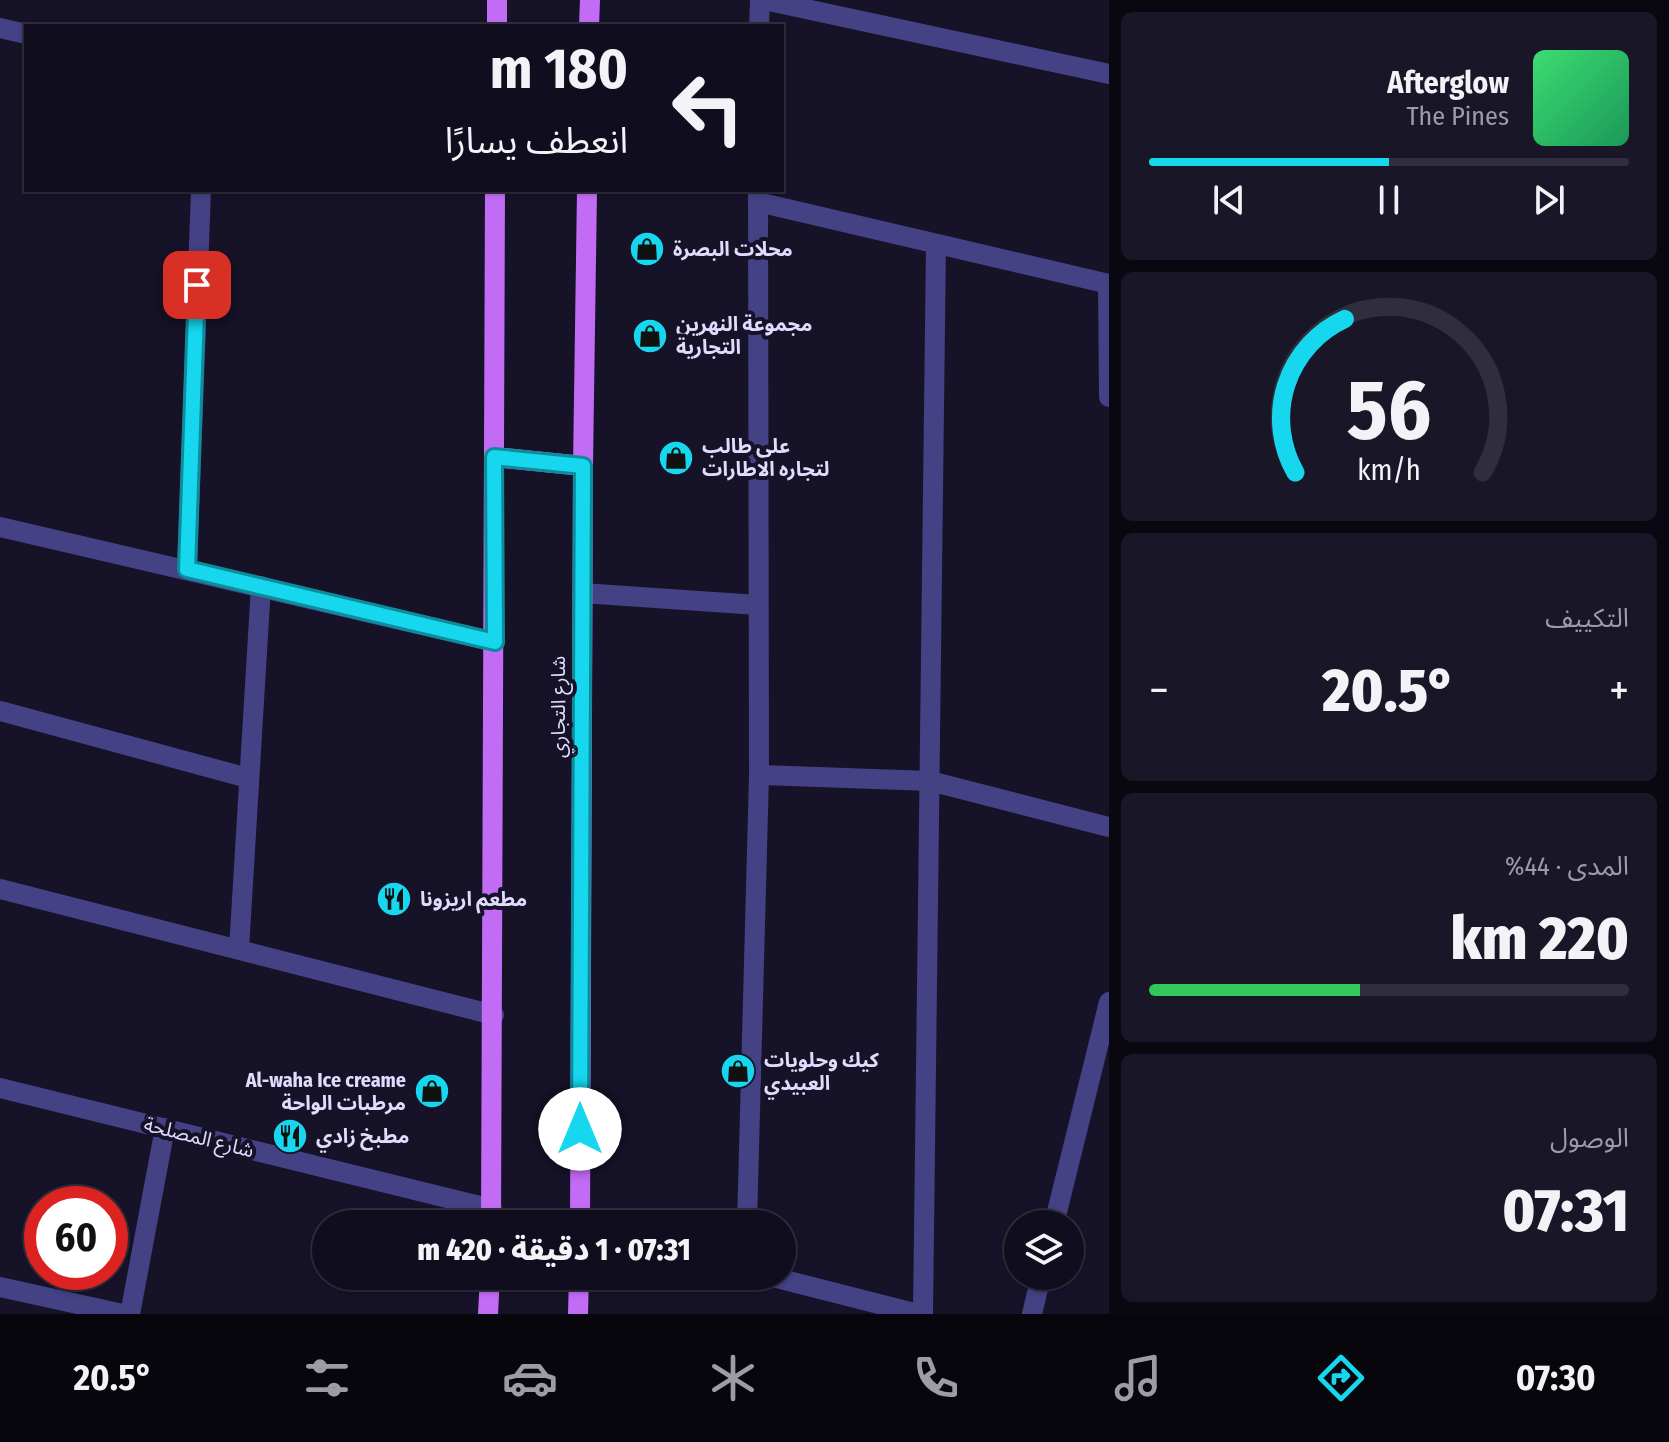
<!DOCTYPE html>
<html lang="ar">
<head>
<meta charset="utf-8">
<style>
  :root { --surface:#100e1e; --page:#191727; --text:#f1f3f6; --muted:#9c9ca4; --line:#302e3c; --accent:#16d7ee }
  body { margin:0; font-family:"Fira Sans Condensed","Noto Sans Arabic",sans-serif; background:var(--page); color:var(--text); direction:rtl; height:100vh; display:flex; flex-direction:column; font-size:30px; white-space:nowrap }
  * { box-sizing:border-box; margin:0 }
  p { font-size:26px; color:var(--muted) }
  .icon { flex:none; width:44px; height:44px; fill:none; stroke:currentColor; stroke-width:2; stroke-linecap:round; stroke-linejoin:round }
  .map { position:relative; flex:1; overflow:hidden; direction:ltr }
  .side { display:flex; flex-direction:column; gap:12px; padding:12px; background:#090810; width:560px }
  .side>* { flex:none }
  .banner { position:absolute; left:24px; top:24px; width:760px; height:168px; border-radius:0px; box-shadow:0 2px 6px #0004,0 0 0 2px var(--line); direction:rtl; background:#100e1e; color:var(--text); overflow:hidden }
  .tools { position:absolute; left:1004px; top:1210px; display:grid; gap:16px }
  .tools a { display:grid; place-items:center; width:80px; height:80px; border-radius:50%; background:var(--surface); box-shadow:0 2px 6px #0004,0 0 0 2px var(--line); font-size:40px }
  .speed { position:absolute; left:24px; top:1186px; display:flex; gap:16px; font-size:40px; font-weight:700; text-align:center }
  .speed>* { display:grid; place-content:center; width:104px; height:104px; border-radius:50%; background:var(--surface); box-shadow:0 2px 6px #0004,0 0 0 2px var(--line); line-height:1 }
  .speed .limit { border:12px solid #d22; background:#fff; color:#111 }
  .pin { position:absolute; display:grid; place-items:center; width:68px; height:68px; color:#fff; margin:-34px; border-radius:16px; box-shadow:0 4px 12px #0006 }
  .me { position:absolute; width:88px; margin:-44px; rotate:0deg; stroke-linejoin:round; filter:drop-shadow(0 0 6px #0008) }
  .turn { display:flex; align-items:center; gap:28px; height:168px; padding:0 24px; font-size:36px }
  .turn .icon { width:104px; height:104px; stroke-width:2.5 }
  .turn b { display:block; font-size:56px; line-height:68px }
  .big { font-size:60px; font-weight:800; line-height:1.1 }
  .side .widget { flex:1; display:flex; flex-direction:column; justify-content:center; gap:12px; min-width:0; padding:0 28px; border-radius:12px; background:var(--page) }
  .side .dial { align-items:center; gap:0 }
  .dial svg { height:208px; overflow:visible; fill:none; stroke:var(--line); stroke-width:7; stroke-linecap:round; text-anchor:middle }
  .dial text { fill:var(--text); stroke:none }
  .song { display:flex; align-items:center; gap:24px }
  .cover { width:96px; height:96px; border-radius:12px; background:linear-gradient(135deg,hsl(140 70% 55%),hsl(150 70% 35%)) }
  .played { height:8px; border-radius:4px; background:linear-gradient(90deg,var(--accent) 50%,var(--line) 50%) }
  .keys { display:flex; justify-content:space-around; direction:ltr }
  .heat { display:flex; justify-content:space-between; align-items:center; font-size:44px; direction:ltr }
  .charge { height:12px; border-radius:6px; background:linear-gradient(90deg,#34c759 44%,var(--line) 0) }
  .trip { position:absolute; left:312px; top:1210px; width:484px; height:80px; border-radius:40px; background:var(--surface); box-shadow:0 2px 6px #0004,0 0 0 2px var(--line); font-weight:800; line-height:80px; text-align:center; direction:rtl }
  .dock { display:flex; height:128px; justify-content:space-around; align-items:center; background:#06060c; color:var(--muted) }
  .dock .icon { width:56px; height:56px }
  .dock .active { color:var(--accent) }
  .dock b { font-size:36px; color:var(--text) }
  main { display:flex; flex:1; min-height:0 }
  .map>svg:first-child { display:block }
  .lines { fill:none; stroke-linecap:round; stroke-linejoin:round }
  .minor { stroke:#444184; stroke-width:20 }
  .major { stroke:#c26bf4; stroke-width:20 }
  .route-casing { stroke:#0e8c9b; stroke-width:20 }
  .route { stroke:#16d7ee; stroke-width:14 }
  .labels { text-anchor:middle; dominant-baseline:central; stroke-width:8; stroke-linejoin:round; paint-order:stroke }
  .poi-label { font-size:20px; font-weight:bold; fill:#e0dcfd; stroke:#161228; text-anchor:start }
  .street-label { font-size:20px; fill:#e0dcfd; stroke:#161228 }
</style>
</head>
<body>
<main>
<section class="side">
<div class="widget">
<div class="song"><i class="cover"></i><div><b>Afterglow</b><p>The Pines</p></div></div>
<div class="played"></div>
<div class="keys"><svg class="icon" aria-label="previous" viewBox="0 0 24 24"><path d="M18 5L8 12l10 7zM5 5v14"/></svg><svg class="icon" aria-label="pause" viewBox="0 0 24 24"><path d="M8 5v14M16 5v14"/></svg><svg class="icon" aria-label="next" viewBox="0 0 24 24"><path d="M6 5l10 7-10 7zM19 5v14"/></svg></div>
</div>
<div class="widget dial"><svg viewBox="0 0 100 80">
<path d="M14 69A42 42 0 1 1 86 69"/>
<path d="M14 69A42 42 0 0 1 33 10" stroke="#16d7ee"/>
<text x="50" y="56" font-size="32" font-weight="700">56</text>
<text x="50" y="72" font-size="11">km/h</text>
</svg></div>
<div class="widget"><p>التكييف</p>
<div class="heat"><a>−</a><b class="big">20.5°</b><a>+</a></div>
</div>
<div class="widget"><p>المدى · 44%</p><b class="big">220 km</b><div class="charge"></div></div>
<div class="widget"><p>الوصول</p><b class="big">07:31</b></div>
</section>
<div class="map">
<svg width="1109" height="1314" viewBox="0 0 1109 1314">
  <rect width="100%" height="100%" fill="#161228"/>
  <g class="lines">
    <g class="minor">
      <path d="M764,0L1109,74"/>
      <path d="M759,26L760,0"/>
      <path d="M0,28L26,34"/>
      <path d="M758,202L1109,284"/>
      <path d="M1108,284L1109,397"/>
      <path d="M0,527L495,642"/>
      <path d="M187,569L201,190"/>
      <path d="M582,593L758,605"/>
      <path d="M0,711L248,778"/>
      <path d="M759,775L930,781L1109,827"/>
      <path d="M0,889L494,1015"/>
      <path d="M239,949L261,586"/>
      <path d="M0,1088L492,1209"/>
      <path d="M747,1224L759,775L758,190"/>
      <path d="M1054,1224L1109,1002"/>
      <path d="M769,1276L918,1314"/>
      <path d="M0,1287L123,1314"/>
      <path d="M130,1314L165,1128"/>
      <path d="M923,1314L936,244"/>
      <path d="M1032,1314L1041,1276"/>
    </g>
    <g class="major">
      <path d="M497,26V0"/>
      <path d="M589,26L590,0"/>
      <path d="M494,457L583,466"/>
      <path d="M491,1224L495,190"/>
      <path d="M580,1224L583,466L587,190"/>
      <path d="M488,1314L490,1276"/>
      <path d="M578,1314L579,1276"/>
    </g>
  </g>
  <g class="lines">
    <g class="route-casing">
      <path id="route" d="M197,285L187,569L495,642L494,457L583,466L580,1129"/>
    </g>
    <use href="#route" class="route"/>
  </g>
  <defs>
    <g id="shop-disc" transform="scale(1.8)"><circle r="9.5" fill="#16d7ee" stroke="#161228"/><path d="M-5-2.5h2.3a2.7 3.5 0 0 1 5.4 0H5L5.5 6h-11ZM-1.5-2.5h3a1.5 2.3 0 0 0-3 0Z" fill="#111"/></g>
    <g id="restaurant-disc" transform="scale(1.8)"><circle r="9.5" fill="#16d7ee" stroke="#161228"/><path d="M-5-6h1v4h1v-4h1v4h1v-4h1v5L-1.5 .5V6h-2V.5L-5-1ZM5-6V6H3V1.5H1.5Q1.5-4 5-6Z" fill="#111"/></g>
  </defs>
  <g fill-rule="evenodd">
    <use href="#shop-disc" x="647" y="249"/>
    <use href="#shop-disc" x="650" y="336"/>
    <use href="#shop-disc" x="676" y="458"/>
    <use href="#restaurant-disc" x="394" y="899"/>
    <use href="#shop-disc" x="738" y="1071"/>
    <use href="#shop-disc" x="432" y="1091"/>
    <use href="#restaurant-disc" x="290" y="1136"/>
  </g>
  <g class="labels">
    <g class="poi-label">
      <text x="673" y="249">محلات البصرة</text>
      <text x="676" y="324">مجموعة النهرين<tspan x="676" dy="23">التجارية</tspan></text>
      <text x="702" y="446">علي طالب<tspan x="702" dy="23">لتجاره الاطارات</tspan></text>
      <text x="420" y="899">مطعم اريزونا</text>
      <text x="764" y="1060">كيك وحلويات<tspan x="764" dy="23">العبيدي</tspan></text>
      <text x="406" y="1080" text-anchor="end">Al-waha Ice creame<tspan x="406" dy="23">مرطبات الواحة</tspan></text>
      <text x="316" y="1136">مطبخ زادي</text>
    </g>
    <g class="street-label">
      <text transform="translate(558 707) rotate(-90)">شارع التجاري</text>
      <text transform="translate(199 1137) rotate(14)">شارع المصلحة</text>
    </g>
  </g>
</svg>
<div class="tools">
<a><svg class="icon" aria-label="layers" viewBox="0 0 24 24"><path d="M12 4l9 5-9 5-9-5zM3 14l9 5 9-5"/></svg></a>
</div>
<div class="speed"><div class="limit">60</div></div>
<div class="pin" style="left:197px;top:285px;background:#d93025"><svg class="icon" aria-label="arrive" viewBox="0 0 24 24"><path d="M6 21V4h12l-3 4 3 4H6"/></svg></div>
<svg class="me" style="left:580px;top:1129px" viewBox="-20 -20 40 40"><circle r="19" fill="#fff"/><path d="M0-13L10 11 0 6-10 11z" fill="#16d7ee"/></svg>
<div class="trip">07:31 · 1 دقيقة · 420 m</div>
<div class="banner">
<div class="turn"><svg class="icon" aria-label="left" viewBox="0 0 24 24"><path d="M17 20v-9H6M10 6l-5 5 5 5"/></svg><div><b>180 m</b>انعطف يسارًا</div></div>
</div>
</div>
</main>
<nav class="dock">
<b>07:30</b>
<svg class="icon active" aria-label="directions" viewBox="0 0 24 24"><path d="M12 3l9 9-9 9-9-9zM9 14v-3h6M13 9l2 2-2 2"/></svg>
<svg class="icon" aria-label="music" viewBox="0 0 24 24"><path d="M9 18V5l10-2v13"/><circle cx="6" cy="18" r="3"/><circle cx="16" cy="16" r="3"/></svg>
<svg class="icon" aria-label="phone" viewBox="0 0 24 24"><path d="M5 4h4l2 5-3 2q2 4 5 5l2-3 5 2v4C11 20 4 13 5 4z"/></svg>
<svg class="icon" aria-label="climate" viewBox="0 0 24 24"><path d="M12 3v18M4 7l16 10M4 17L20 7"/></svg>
<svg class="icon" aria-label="car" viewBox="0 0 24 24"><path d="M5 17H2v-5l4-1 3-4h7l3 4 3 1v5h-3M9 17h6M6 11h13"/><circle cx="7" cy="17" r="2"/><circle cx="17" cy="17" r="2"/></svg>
<svg class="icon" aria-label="filters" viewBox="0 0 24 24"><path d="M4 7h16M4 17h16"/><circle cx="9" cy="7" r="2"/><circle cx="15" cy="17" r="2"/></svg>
<b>20.5°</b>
</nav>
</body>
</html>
